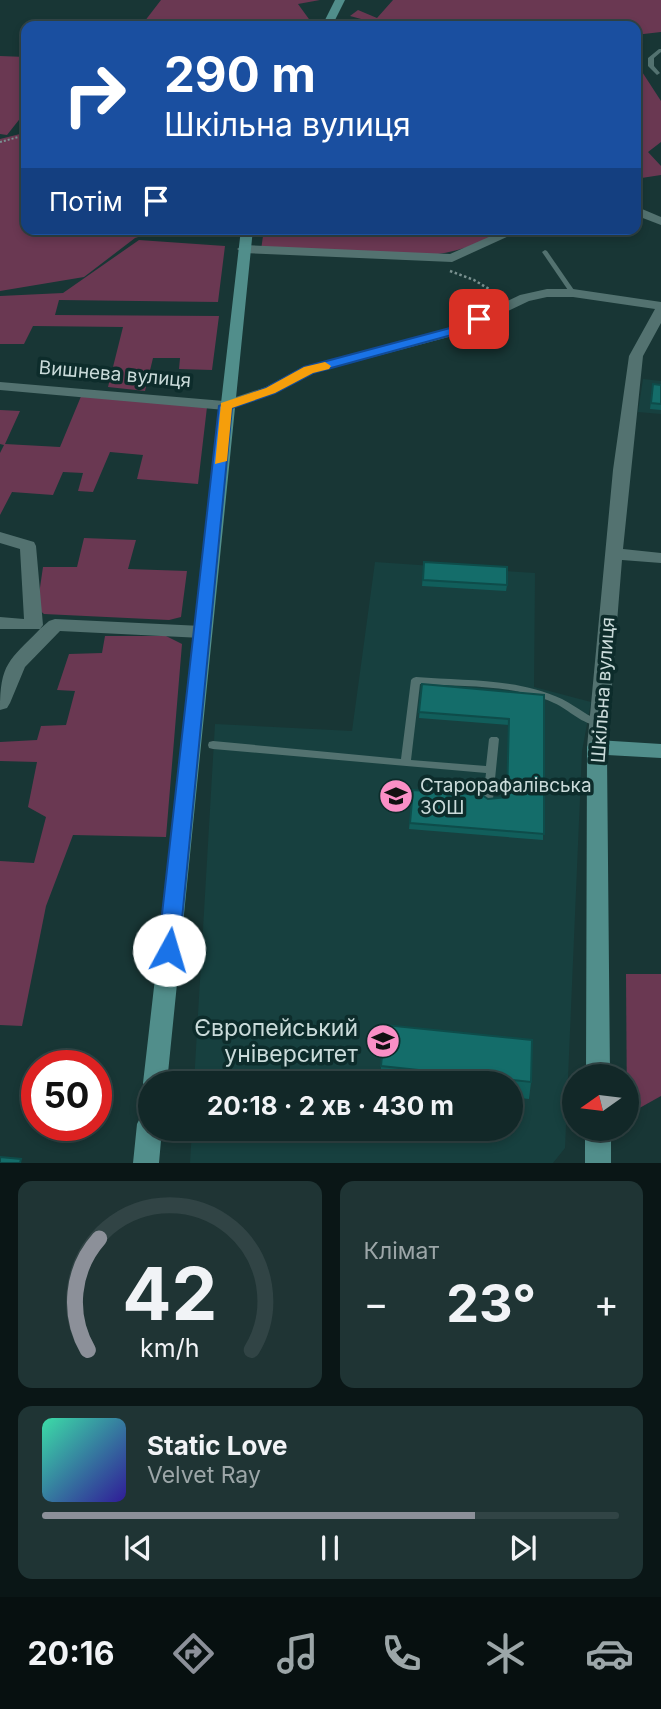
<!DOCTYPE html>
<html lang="uk">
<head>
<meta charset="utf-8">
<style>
  :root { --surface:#122828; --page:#1f3434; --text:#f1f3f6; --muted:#9ca6a8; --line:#314445; --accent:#8c9099 }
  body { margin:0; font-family:Inter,sans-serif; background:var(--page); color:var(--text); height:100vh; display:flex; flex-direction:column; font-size:26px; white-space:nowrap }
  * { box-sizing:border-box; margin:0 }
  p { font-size:23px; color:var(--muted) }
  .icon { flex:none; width:38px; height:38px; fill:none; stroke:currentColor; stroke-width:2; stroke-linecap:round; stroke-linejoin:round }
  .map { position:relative; height:1163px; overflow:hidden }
  .details { display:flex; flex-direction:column; gap:18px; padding:18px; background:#0a1616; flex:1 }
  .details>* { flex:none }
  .top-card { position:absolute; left:21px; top:21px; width:620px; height:214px; border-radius:14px; box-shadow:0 4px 10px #0003,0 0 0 2px var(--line); background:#1a4fa0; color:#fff; overflow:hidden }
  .needle { width:46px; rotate:256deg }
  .tools { position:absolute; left:562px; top:1064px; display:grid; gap:14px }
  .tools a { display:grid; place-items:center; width:77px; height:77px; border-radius:50%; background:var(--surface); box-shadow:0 4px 10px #0003,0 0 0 2px var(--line); font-size:35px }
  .speed { position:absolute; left:21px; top:1050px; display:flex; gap:14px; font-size:35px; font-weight:700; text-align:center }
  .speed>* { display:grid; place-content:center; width:91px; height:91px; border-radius:50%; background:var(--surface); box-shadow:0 4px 10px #0003,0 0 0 2px var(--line); line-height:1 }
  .speed .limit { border:10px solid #d22; background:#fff; color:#111 }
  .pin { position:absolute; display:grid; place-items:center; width:60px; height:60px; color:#fff; margin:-30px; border-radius:14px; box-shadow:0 4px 10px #0006 }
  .me { position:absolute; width:77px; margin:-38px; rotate:6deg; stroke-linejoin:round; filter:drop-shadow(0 0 5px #0008) }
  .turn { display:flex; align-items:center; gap:24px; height:147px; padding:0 28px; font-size:32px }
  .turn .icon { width:91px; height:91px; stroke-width:2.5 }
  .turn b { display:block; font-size:49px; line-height:60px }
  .then { display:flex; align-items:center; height:66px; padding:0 28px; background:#0003; gap:14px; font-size:26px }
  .big { font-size:52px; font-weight:700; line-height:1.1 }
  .details .card { flex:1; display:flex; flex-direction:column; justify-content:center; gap:10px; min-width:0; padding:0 24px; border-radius:14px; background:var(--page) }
  .details .dial { align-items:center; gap:0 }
  .dial svg { height:182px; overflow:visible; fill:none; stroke:var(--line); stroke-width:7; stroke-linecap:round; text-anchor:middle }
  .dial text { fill:var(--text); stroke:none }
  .song { display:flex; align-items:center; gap:21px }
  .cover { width:84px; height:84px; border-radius:10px; background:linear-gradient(135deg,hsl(160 70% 55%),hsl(250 70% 35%)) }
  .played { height:7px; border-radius:4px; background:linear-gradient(90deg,var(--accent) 75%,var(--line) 75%) }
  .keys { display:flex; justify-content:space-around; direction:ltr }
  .heat { display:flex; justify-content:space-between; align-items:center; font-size:38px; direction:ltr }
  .details .tiles { flex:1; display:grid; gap:18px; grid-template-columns:1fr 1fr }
  .card:last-child { grid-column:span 2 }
  .trip { position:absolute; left:138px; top:1071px; width:385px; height:70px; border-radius:35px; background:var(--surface); box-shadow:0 4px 10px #0003,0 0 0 2px var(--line); font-weight:700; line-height:70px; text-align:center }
  .dock { display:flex; height:112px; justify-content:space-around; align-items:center; background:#071010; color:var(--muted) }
  .dock .icon { width:49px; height:49px }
  .dock .selected { color:var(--accent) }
  .dock b { font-size:32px; color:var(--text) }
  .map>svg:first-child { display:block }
  .built { fill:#17403f }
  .green { fill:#6a3852 }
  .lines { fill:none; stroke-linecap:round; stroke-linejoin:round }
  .path-far1 { stroke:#7a9190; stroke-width:2; stroke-dasharray:2 2; stroke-linecap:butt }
  .path { stroke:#7a9190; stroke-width:2.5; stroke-dasharray:2.5 2.5; stroke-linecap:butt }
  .lane { fill:#537270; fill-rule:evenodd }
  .street { fill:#537270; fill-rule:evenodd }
  .secondary { fill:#518e8b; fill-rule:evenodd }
  .wall { fill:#115e5b }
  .building { fill:#146d6a; stroke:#0e4c4a; stroke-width:2 }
  .route { fill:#1a73e8; stroke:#114b97; stroke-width:2 }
  .slow { fill:#f59e0b }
  .labels { text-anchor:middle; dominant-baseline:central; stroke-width:7; stroke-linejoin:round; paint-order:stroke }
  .street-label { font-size:19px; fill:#cadbda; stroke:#0d2c2b }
  .poi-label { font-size:19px; fill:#cadbda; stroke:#0d2c2b; text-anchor:start }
  .near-poi-label { font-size:23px; fill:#cadbda; stroke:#0d2c2b; text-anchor:end }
</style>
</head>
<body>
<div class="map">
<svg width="661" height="1163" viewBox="0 0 661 1163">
  <rect width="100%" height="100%" fill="#183635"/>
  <g class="built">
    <path d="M643,379L661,381V414L638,412Z"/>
    <path d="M375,562L535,573L534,687L591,702L582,751L565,1148L553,1163H190L192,1129H511V1083H194L215,724L352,731Z"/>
  </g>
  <g class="green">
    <path d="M161,0H320L298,4L314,26H270L272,21L252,19L250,26H141Z"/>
    <path d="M393,0H661V32L635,35V26H387L350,16L358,10L377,18Z"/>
    <path d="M0,56L26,57V111L7,135L0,134Z"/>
    <path d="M635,61L661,101V142L648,152L661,166V175L635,179Z"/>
    <path d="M26,127V229H163L135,238L84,277L0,291V139L20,134Z"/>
    <path d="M264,229H507C436,274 341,254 261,250Z"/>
    <path d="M139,240L225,246L218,302L59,300L55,315L219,316L212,370L179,369L180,358H153L145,391L108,387L123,327L33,326L24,344H0V296L63,293Z"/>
    <path d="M82,394L207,407L198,484L137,479L143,455L110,452L93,492L78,491L83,473L63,472L53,495L12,492L0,515V453L4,445L0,444V410L20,411L5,444L60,447Z"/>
    <path d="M84,538L136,540L128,569L187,571L181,617L169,620L44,614L37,608L43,567H77Z"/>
    <path d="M105,636H166L182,644L166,837L73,835L46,906L22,1026L0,1025V861L34,863L46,817L28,807L37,762L0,761V742L37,740L41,726L66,725L75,691L57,690L69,654L102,653Z"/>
    <path d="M626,974H661V1096L627,1115Z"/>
  </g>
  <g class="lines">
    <path class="path-far1" d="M0,142L26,135"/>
    <path class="path" d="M450,271L474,280L499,295"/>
    <g class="lane">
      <path d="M659,49H661V52L654,58V66L660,73L657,75L648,66V58Z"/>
      <path d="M545,250L547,251L576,293L575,294L573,295L570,293L542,252Z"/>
      <path d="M416,677C464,681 518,678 562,699C570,703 577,708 585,713C591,717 599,719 604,723L602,725C584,727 570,710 554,703C514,684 464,687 420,684L411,760L486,766L489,739L491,737H497L499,739L493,799L492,802L488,803L484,802L483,799L486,773L213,749L209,748L208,745L209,742L213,741L401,759L411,680L413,678Z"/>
    </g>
    <g class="street">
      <path d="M635,206L661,217V225L635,215Z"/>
      <path d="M507,229H524L452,262L243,253L237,249L243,245L450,254Z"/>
      <path d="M547,289H573L661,302V323L643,356L623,549L661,553V563L622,560L607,747L604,752H590L587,747L613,470L629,356L655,309L573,297H547L529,301L460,334L313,373L276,393L225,410L0,390V382L224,401L266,387L303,367L450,328L520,295Z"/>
      <path d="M0,532L34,542L36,546L43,625L40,629L49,621L55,619L202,626L211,632L202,638L60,631L25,667L10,703L7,708L0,710C0,663 9,661 40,629H0V617L24,619L20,549L0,543Z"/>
    </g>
    <g class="secondary">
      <path d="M335,0H345L332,26H322Z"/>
      <path d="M241,229H253L167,1083H150V1092L146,1091L143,1083Z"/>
      <path d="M597,740L661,744V758L607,755L610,1076H586L587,747L590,742Z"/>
      <path d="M150,1113V1129H162L159,1163H133L137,1124L141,1116Z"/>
      <rect x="585" y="1129" width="26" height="34"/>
    </g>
  </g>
  <g class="wall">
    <path d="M653,384L661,385V410L650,409Z"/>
    <path d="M424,562L507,585L506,591L422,586Z"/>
    <path d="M422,684L544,695L543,840L409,829L413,790L488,799L507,797L509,725L419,718Z"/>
    <path d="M381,1066L531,1082L529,1099L511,1097V1083H380Z"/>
  </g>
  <g class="building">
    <path d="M653,384L661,385V404L651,403Z"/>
    <path d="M424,562L507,567V585L423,580Z"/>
    <path d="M422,684L544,695V834L410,823L413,790L482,795L488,799L507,797L509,719L419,712Z"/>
    <path d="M385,1025L532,1040L531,1082L381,1066Z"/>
    <path d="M0,1157L21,1159L20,1163H0Z"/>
  </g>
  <path class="route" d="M474,316L485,319L459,333L313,373L275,393L232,408L179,950L176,956L169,959L161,956L158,950L219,406L266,388L304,367L450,328Z"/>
  <path class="slow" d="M325,362L331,366L329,369L313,373L275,393L232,408L227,461L215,464L221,403L266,388L304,367Z"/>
  <defs>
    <g id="school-disc" transform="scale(1.75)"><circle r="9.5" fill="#fa8fc6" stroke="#0d2c2b"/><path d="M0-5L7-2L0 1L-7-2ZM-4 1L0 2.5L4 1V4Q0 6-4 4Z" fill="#111"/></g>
    <g id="university-disc" transform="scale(1.75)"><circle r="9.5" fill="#fa8fc6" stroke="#0d2c2b"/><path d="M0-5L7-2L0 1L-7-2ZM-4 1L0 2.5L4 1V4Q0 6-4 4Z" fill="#111"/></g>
  </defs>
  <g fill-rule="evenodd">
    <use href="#school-disc" x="396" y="796"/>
    <use href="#university-disc" x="383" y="1041"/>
  </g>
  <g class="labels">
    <g class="street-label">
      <text transform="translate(115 374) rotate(5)">Вишнева вулиця</text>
      <text transform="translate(603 690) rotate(-86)">Шкільна вулиця</text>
    </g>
    <g class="poi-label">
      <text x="420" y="785">Старорафалівська<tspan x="420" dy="22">ЗОШ</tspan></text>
    </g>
    <g class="near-poi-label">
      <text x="358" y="1028">Європейський<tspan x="358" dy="26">університет</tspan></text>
    </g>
  </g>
</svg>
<div class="tools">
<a><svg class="needle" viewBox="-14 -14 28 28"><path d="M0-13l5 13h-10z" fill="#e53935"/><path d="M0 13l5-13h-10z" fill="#9ca6a8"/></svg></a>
</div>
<div class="speed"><div class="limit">50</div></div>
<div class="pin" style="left:479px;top:319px;background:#d93025"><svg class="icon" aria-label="arrive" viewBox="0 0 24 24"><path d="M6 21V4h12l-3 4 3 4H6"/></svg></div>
<svg class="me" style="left:169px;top:950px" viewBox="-20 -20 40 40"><circle r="19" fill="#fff"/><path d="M0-13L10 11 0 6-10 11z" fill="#1a73e8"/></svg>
<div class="trip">20:18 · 2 хв · 430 m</div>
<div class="top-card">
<div class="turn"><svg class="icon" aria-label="right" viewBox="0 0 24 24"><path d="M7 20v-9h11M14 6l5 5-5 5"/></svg><div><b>290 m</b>Шкільна вулиця</div></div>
<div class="then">Потім<svg class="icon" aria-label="arrive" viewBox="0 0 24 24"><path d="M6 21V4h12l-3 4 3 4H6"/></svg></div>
</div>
</div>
<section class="details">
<div class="tiles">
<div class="card dial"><svg viewBox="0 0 100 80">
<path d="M14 69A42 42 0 1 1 86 69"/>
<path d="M14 69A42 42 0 0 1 19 20" stroke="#8c9099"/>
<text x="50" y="56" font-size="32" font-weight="700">42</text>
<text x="50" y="72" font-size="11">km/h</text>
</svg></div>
<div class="card"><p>Клімат</p>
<div class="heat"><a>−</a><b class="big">23°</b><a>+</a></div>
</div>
<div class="card">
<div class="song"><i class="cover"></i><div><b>Static Love</b><p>Velvet Ray</p></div></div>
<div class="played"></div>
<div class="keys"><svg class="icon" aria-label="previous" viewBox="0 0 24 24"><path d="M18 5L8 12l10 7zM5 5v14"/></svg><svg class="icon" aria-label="pause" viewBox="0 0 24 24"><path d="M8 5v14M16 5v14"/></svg><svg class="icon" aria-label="next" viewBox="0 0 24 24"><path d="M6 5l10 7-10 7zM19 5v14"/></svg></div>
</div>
</div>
</section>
<nav class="dock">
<b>20:16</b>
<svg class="icon selected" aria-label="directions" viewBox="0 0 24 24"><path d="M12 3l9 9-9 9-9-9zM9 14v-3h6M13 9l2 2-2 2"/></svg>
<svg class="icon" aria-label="music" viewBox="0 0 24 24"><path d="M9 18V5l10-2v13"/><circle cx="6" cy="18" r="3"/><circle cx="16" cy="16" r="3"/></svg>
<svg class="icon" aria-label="phone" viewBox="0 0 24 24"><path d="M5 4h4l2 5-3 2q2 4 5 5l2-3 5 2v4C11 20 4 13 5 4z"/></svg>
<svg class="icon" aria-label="climate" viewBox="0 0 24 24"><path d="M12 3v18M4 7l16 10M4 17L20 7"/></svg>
<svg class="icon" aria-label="car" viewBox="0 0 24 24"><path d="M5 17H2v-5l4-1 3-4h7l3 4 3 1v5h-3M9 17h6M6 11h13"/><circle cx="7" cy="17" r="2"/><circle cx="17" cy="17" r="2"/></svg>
</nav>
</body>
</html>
